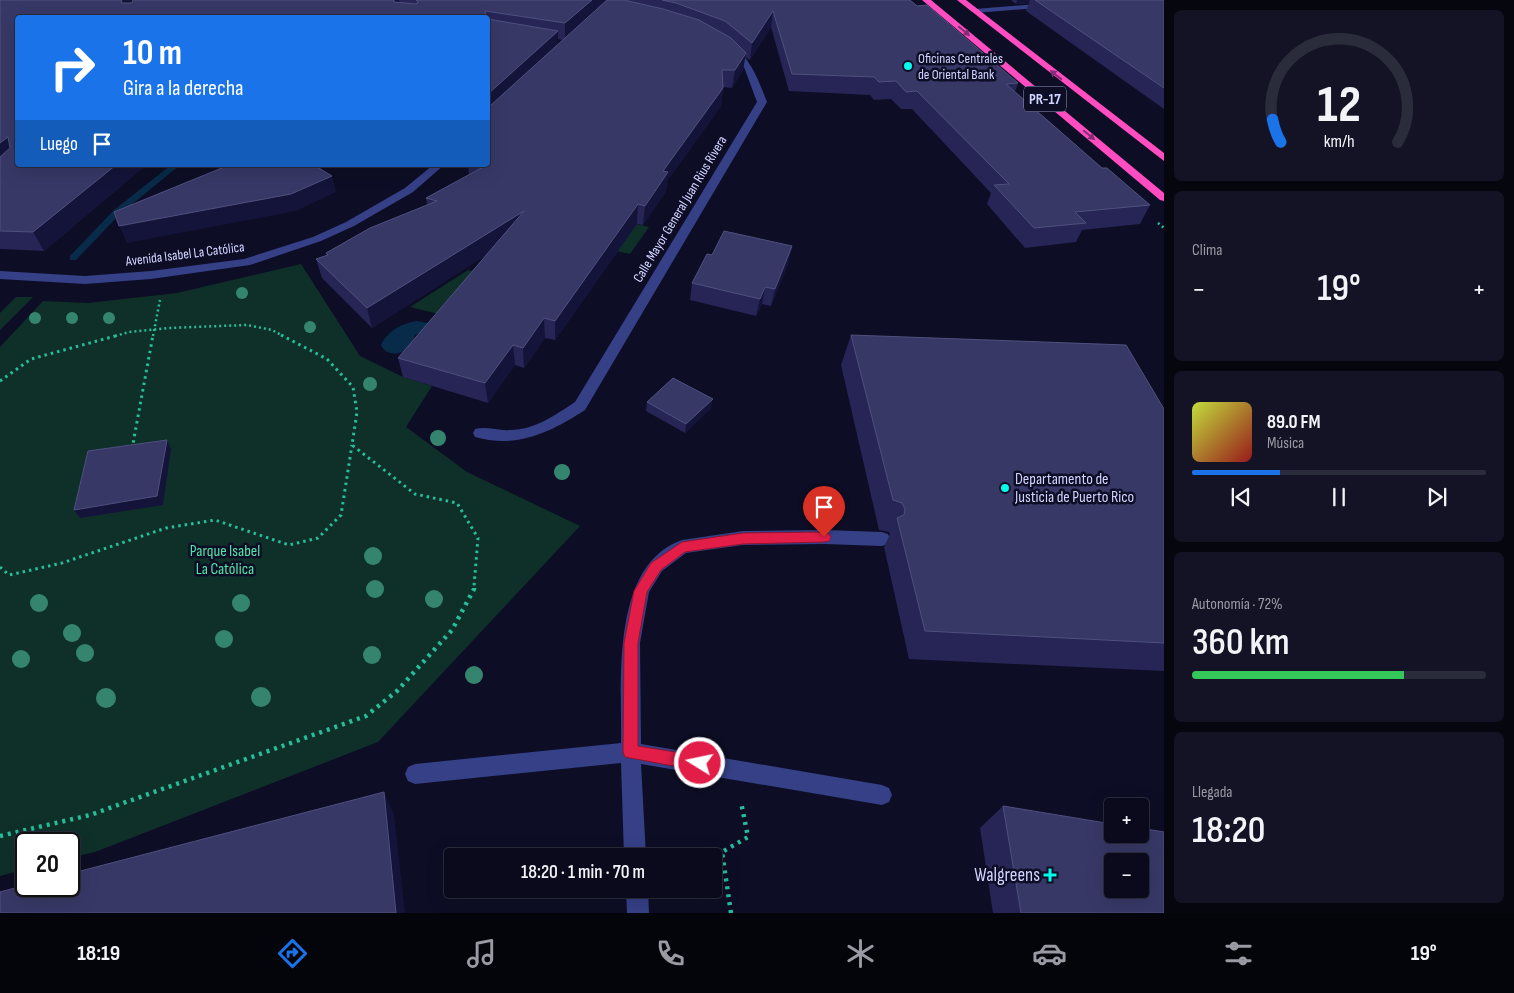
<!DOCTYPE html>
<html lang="es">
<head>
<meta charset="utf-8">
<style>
  :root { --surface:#0a0a1c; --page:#131325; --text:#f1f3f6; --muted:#999aa3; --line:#2a2b3b; --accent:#1a73e8 }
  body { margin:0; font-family:"Sofia Sans Condensed",sans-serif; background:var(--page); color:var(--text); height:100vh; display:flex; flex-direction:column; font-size:19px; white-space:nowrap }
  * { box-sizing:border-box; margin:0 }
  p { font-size:16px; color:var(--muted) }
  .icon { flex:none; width:28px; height:28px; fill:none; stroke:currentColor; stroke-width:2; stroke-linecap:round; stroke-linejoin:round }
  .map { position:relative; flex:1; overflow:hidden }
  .sheet { display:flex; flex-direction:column; gap:10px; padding:10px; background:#06060f; width:350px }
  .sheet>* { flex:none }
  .guide { position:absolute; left:15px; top:15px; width:475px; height:152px; border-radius:5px; box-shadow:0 5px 20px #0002,0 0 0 1px var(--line); background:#1a73e8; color:#fff; overflow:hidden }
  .controls { position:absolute; left:1104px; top:798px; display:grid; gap:10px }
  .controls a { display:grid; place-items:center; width:45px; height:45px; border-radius:5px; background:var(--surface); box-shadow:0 5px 20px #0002,0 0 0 1px var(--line); font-size:25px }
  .speed { position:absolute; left:15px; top:832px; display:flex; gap:10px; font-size:25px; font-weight:700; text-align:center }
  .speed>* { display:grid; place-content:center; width:65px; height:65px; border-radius:50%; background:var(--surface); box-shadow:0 5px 20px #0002,0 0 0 1px var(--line); line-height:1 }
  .speed .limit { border:2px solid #111; border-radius:8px; background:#fff; color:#111 }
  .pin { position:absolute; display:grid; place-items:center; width:42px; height:42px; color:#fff; margin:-51px -21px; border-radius:50% 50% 50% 0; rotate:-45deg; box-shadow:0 0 5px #0007 }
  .pin .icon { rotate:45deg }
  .me { position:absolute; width:55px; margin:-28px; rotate:280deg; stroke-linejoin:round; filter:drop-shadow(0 0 4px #0008) }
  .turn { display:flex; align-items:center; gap:18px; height:105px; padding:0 25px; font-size:22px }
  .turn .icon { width:65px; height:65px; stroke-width:2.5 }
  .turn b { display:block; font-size:35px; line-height:42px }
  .then { display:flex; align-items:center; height:48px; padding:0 25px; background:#0003; gap:10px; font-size:19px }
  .big { font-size:38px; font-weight:600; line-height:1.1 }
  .sheet .widget { flex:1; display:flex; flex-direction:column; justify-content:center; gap:8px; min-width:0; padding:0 18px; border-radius:8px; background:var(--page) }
  .sheet .dial { align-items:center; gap:0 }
  .dial svg { height:130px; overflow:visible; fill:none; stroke:var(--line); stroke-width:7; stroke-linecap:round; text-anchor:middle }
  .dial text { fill:var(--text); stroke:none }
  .song { display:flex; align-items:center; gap:15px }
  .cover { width:60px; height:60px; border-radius:8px; background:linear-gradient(135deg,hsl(70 70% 55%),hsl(0 70% 35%)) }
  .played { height:5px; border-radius:2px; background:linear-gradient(90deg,var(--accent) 30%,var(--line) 30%) }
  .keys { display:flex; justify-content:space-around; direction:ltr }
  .heat { display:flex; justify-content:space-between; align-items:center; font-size:28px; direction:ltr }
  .charge { height:8px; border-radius:4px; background:linear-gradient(90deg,#34c759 72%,var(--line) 0) }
  .trip { position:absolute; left:444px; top:848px; width:278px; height:50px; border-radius:5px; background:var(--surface); box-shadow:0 5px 20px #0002,0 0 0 1px var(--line); font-weight:600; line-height:50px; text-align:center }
  .tabs { display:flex; height:80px; justify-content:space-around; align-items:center; background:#04040b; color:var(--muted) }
  .tabs .icon { width:35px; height:35px }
  .tabs .active { color:var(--accent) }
  .tabs b { font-size:22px; color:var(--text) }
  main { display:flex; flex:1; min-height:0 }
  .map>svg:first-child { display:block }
  .green { fill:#0f3029 }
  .water { fill:#082b49 }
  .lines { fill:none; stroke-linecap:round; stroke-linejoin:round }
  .stream { fill:#082b49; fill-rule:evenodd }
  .path-far2 { stroke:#26be9b; stroke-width:2.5; stroke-dasharray:2 3; stroke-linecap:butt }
  .path-far1 { stroke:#26be9b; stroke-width:3; stroke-dasharray:2.5 4; stroke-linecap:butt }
  .path { stroke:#26be9b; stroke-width:4.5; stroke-dasharray:3 5; stroke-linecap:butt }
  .minor { fill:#354087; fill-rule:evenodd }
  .highway { fill:#ff4cc1; fill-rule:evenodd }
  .tree { fill:#35856e }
  .wall { fill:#262555; fill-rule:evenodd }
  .shaded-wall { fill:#14143a }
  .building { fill:#383867; stroke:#50507f; fill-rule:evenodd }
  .oneway { fill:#862c73 }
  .route { fill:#e11d48; stroke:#92132f }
  .poi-dot { fill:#00fcea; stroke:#0d0d25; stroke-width:2 }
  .labels { text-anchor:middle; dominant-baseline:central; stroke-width:5; stroke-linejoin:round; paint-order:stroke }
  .far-poi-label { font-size:14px; fill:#d1d4ff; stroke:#0d0d25; text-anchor:start }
  .far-street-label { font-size:14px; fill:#d1d4ff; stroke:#0d0d25 }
  .shield { fill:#0d0d25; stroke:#9698be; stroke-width:1 }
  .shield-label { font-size:15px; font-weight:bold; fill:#d1d4ff }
  .poi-label { font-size:16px; fill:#d1d4ff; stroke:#0d0d25; text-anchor:start }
  .park-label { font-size:16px; fill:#55e7a9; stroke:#0d0d25 }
  .near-poi-label { font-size:19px; fill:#d1d4ff; stroke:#0d0d25; text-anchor:end }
</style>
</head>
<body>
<main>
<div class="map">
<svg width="1164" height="913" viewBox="0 0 1164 913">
  <rect width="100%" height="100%" fill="#0d0d25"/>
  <g class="green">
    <path d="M548,203L649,227L630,254L611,250Z"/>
    <path d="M301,264L360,356L403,377L432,386L406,427L467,472L580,526L378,742L95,852L69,858V844H26V869L0,876V347L43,301L88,303L177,293Z"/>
    <path d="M468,270L503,279L467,321L410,307Z"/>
    <path d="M16,297H33L0,330V313Z"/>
  </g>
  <path class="water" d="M417,321L428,323L424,331L415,335C413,340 414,343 410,347C403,355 386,357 381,345C387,331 402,323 417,321Z"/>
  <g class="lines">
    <path class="stream" d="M171,165H180L120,214L76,260H70V256L114,210Z"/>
    <g class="path-far2">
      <path d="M1158,223L1164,228"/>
      <path d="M115,336L129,332L168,328L247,325L272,330L283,336"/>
      <path d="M153,336L160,300"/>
    </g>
    <g class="path-far1">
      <path d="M281,335L327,359L353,387L357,412L352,445L415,494L457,503L478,538L474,586"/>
      <path d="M0,381L31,359L119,335"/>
      <path d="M132,449L153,335"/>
      <path d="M0,567L9,575L62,563L166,528L215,520L289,545L318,538L341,515L352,445"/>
    </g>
    <g class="path">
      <path d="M0,836L90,815L366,716L397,691L452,630L474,589V584"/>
      <path d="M731,913L722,852L748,837L741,802"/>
    </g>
    <g class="minor">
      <path d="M1048,3L1052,5L1051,7L975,13L971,11L975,9Z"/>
      <path d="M726,48C747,45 761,87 767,102L585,410C551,432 517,449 475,437L473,433L475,429C486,426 499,431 510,430C535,430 555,415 575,402L757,102L744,67L726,52Z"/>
      <path d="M433,165H444L413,192L354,226L321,241L250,265L151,279L85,284L0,279V271L85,276L151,271L244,259L313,237L346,222L405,188Z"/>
      <path d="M825,530L882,532L888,534L890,539L888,544L882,546L825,544L743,545L686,553L662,571L649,592L640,643L641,744L882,785L889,788L892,795L889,802L882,805L641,764L646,856H624L621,763L415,784L408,781L405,774L408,767L415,764L621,743C622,683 610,565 682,540L743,531Z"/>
      <path d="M626,889H648L649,913H627Z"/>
    </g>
    <g class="highway">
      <path d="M922,0H931L1164,193V201L1160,200Z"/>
      <path d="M957,0H966L1164,153V161Z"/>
    </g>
  </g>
  <g class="tree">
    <circle cx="242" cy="293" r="6"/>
    <circle cx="35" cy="318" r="6"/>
    <circle cx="72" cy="318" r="6"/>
    <circle cx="109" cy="318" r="6"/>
    <circle cx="310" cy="327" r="6"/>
    <circle cx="370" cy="384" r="7"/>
    <circle cx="438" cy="438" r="8"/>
    <circle cx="562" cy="472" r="8"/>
    <circle cx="373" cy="556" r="9"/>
    <circle cx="375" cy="589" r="9"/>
    <circle cx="434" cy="599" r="9"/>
    <circle cx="39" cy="603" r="9"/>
    <circle cx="241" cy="603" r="9"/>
    <circle cx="72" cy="633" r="9"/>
    <circle cx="224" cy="639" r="9"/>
    <circle cx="85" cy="653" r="9"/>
    <circle cx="372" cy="655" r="9"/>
    <circle cx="21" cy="659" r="9"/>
    <circle cx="474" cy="675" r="9"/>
    <circle cx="261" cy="697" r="10"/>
    <circle cx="106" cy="698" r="10"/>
  </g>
  <g class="wall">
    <path d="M0,0H910L1018,83L1015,92L1102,168L1150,205L1140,224L1082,230L1076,242L1025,248L987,204L991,193L912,109H901L891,99L874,100L870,95L789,91L771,27L750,60L745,57L743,70L732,88L723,87L721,106L667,181L666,191L643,225L637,224L555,340L545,338L524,368L515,365L488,403L403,377L398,358L486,255L372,328L322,278L316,259L327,255L326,253L427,205L426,198L469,175L468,165H488V18H18V165H146L44,251L0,249ZM558,39L563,40L558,44Z"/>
    <path d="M1011,0H1164V109L1026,11L1029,3L1016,4Z"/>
    <path d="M792,246L788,264L771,306L762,304L756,316L690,300L692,283L712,255Z"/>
    <path d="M851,335L1164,409V671L909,659L884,547L890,534L889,532L879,530L841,365Z"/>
    <path d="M647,402L711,408L685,433L646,411Z"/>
    <path d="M1003,806L1164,913H993L980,828Z"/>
  </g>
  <g class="shaded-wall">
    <path d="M122,0H135L128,18L121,3Z"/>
    <path d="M394,0H399L401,11L397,18Z"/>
    <path d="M592,0H610L565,40V23Z"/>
    <path d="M1017,0H1030L1029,3L1016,4Z"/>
    <path d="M773,11L771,27L750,60L752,43Z"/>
    <path d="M558,31V47L488,113V94Z"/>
    <path d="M746,53L743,70L732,88L735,70Z"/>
    <path d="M723,88L721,106L667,181L666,191L643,225L645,206L663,171Z"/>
    <path d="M8,137L18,154L0,169V143Z"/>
    <path d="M116,165H146L44,251L33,232Z"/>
    <path d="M332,176L336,192L296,211L127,243L119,226Z"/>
    <path d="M638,204L637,224L555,340V321Z"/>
    <path d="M524,211L525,230L372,328L367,308Z"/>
    <path d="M792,246L788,264L771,306L775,289Z"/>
    <path d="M765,287L762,304L756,316L760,299Z"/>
    <path d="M544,318L545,338L524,368L523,348Z"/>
    <path d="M513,345L515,365L488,403L485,383Z"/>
    <path d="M713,399L711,408L685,433L686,424Z"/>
    <path d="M167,440L171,449L163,505L80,518L74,510Z"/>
    <path d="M384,792L394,815L405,913H396Z"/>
  </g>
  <g class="building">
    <path d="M0,0H122L121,3H132L133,0H394V2L416,4L418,2L416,0H592L565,23L485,11L486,18H18V165H116L33,232L0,231V157L10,148L8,137L0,143Z"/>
    <path d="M607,0H624L663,9L699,20L731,38L746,53L735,70H722L723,88L663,171L668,172L645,206L638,204L555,321L544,318L523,348L513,345L485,383L398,358L524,211L367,308L316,259L328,255L326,253L370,228L437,201L426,198L485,166L482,165H488V106L491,105Z"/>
    <path d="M662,0H910L917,6L927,5L1018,83L1006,84L1102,168H1107L1150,205L1075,212L1086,223L1034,228L994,185L1009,184L917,91L906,92L896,81L879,82L874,77L792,74L773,11L752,43L725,21L676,3Z"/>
    <path d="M1035,0H1164V88Z"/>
    <path d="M488,19L558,31L488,94Z"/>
    <path d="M229,165H314L332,176L291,194L119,226L114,212Z"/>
    <path d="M724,231L792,246L775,289L765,287L760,299L692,283L707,254L712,255Z"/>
    <path d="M851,335L1126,345L1164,409V643L925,631L897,518L904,515L905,509L902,503L893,500Z"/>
    <path d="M673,378L713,399L686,424L647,402Z"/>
    <path d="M167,440L157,496L74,510L88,451Z"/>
    <path d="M384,792L396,913H0V892L26,885V886H69V874Z"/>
    <path d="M1003,806L1112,824V834H1140V828L1164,832V913H1021ZM1112,861H1140V889H1112Z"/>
  </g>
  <defs><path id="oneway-solid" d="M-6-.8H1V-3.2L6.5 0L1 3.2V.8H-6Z" transform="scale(1.25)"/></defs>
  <g class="oneway">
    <use href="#oneway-solid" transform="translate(964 31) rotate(40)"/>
    <use href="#oneway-solid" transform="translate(1056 75) rotate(-142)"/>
    <use href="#oneway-solid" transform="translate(1089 135) rotate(40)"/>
  </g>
  <path class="route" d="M824,532L829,534L831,537L829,541L824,542L743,544L685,552L661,570L647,592L638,643V746L700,756L705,758L707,763L705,769L700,771L625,757L623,752L624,643L634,591L651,563L682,542L743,533Z"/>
  <g class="poi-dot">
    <circle cx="908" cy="66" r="5"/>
    <circle cx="1005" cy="488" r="5"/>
    <path d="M1047.5 867.5h5v5h5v5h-5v5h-5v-5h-5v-5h5z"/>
  </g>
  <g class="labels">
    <g class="far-poi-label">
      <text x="918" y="58">Oficinas Centrales<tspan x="918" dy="16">de Oriental Bank</tspan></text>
    </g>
    <g class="far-street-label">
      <text transform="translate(680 209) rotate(-59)">Calle Mayor General Juan Rius Rivera</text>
      <text transform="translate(185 254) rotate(-7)">Avenida Isabel La Católica</text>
    </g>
    <rect class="shield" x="1024" y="86.5" width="42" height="25" rx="4"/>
    <g class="shield-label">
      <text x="1045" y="99">PR-17</text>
    </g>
    <g class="poi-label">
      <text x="1015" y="479">Departamento de<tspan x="1015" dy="18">Justicia de Puerto Rico</tspan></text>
    </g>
    <g class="park-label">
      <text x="225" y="551">Parque Isabel<tspan x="225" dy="18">La Católica</tspan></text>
    </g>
    <g class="near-poi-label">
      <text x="1040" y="875">Walgreens</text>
    </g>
  </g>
</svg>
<div class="controls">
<a>+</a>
<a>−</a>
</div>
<div class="speed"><div class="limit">20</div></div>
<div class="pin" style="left:824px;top:537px;background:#d93025"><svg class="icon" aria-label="arrive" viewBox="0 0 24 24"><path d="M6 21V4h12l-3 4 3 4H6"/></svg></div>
<svg class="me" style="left:700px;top:763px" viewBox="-20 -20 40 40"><circle r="17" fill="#e11d48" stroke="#fff" stroke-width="3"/><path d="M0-11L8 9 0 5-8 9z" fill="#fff"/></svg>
<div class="trip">18:20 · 1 min · 70 m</div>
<div class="guide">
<div class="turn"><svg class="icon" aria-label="right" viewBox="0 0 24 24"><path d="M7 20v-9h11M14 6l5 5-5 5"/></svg><div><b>10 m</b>Gira a la derecha</div></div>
<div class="then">Luego<svg class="icon" aria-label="arrive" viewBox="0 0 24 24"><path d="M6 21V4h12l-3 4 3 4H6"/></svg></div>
</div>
</div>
<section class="sheet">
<div class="widget dial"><svg viewBox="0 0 100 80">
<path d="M14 69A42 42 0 1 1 86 69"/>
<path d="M14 69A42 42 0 0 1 9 55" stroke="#1a73e8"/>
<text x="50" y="56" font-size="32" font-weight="700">12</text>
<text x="50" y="72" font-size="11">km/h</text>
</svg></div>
<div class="widget"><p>Clima</p>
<div class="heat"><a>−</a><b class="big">19°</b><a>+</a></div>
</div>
<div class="widget">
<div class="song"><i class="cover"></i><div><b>89.0 FM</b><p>Música</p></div></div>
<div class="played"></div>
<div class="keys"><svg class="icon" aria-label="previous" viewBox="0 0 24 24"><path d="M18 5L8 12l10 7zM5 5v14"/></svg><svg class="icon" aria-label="pause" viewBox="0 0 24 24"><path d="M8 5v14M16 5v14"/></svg><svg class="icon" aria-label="next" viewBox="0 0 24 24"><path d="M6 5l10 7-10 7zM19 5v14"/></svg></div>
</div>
<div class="widget"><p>Autonomía · 72%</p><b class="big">360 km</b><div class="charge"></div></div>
<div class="widget"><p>Llegada</p><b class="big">18:20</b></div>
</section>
</main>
<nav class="tabs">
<b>18:19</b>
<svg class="icon active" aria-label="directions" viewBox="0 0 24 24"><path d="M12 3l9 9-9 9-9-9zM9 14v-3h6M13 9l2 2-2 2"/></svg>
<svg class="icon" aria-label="music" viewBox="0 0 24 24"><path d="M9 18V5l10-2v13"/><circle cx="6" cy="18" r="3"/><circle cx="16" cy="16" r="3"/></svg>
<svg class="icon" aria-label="phone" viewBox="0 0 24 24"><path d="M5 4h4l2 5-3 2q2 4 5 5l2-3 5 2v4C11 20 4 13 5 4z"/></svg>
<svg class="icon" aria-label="climate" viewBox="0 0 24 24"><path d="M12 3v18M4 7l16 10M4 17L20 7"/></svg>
<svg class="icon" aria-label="car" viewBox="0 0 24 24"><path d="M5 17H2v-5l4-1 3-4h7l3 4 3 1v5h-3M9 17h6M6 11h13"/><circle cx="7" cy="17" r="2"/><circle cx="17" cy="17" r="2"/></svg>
<svg class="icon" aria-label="filters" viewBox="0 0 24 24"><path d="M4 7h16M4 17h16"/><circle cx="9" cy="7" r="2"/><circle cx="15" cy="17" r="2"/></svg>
<b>19°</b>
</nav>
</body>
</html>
